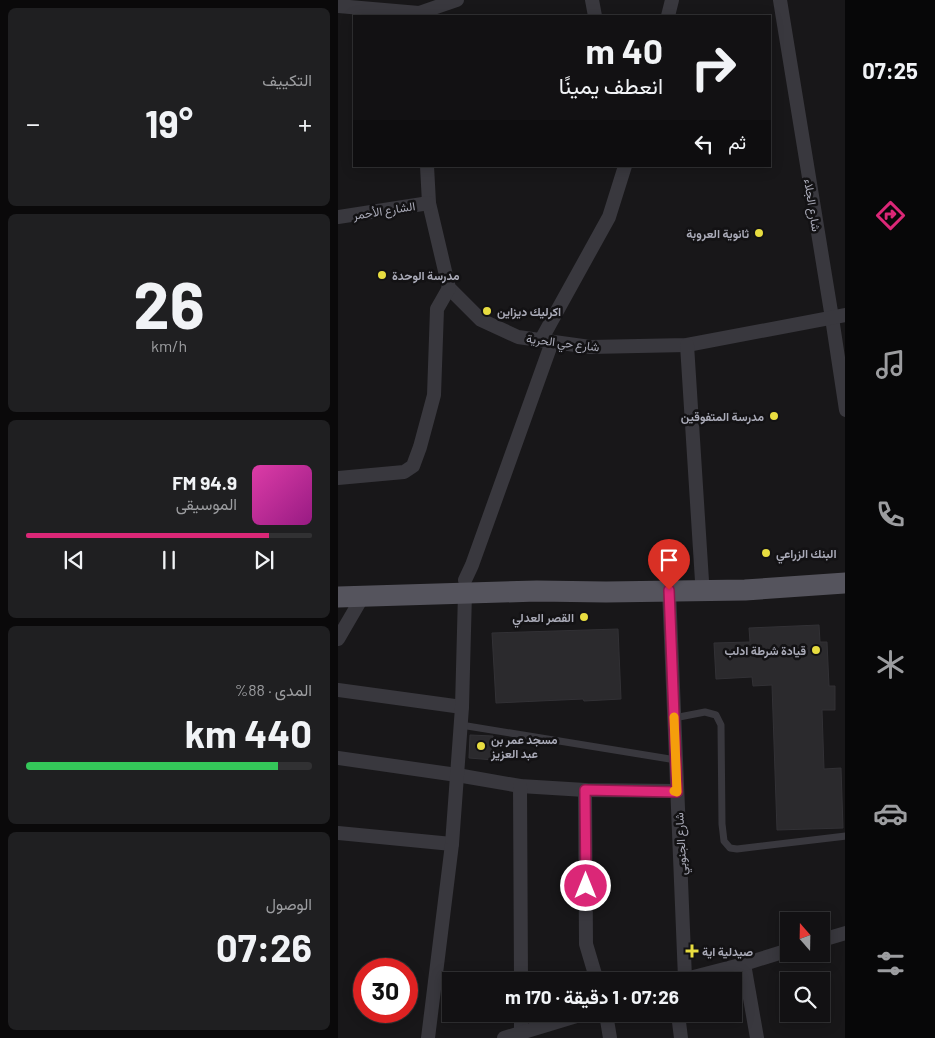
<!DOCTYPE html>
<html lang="ar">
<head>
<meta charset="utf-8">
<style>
  :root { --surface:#121113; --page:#1f1f21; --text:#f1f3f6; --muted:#9c9da0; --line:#313133; --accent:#db2777 }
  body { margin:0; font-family:Barlow,Vazirmatn,sans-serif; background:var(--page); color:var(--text); direction:rtl; height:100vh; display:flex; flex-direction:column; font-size:19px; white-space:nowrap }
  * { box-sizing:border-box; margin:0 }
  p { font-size:16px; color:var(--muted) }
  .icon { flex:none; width:28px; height:28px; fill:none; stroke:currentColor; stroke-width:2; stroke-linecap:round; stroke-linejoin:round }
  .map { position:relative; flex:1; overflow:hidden; direction:ltr }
  .drawer { display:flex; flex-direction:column; gap:8px; padding:8px; background:#0a090a; width:338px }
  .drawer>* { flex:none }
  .guide { position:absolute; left:15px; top:15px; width:418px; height:152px; border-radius:0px; box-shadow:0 2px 12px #0003,0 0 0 1px var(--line); direction:rtl; background:#121113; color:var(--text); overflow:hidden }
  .needle { width:32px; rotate:340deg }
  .tools { position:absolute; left:442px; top:912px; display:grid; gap:10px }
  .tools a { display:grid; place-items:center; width:50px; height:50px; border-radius:0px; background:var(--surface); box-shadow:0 2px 12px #0003,0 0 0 1px var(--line); font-size:25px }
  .speed { position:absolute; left:15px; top:958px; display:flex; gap:10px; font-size:25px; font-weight:700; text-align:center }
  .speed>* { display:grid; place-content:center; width:65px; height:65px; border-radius:50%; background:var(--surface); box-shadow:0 2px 12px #0003,0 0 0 1px var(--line); line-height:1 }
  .speed .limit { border:8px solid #d22; background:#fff; color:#111 }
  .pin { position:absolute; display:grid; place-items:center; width:42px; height:42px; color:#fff; margin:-51px -21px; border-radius:50% 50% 50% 0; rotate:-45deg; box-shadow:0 0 5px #0007 }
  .pin .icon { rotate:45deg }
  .me { position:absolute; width:55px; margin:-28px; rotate:0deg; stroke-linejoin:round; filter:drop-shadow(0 0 4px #0008) }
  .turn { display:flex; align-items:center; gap:18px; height:105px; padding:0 25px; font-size:22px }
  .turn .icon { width:65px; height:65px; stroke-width:2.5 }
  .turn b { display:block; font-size:35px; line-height:42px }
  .then { display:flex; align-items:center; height:48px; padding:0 25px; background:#0003; gap:10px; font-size:19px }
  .big { font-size:38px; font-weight:700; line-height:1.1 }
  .drawer .widget { flex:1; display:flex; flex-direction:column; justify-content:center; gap:8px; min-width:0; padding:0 18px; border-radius:8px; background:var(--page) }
  .drawer .dial { align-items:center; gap:0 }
  .dial b { font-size:65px; line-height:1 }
  .song { display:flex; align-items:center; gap:15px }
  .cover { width:60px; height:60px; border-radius:8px; background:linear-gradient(135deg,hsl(320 70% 55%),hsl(310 70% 35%)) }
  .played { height:5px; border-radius:2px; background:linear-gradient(90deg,var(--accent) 85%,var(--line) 85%) }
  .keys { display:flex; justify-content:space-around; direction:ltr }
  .heat { display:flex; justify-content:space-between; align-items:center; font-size:28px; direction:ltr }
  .charge { height:8px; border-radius:4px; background:linear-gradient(90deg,#34c759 88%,var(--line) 0) }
  .trip { position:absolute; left:104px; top:972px; width:300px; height:50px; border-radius:0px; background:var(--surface); box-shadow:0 2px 12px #0003,0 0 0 1px var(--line); font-weight:700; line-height:50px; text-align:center; direction:rtl }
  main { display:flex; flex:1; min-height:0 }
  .menu { display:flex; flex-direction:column; width:90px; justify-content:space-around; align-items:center; background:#070708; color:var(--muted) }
  .menu .icon { width:35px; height:35px }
  .menu .active { color:var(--accent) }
  .menu b { font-size:22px; color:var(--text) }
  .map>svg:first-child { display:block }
  .building { fill:#2b2a2d; stroke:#323135 }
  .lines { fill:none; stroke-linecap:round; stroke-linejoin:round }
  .lane { stroke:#39383e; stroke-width:7 }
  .street { stroke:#39383e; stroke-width:14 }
  .primary { stroke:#55545d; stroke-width:21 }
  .route-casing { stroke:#8e194d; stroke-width:12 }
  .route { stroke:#db2777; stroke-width:9 }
  .slow { stroke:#f59e0b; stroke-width:9 }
  .poi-dot { fill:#e8dd40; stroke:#131214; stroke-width:2 }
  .labels { text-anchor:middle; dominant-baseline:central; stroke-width:5; stroke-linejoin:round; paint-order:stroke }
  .street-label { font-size:12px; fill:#aaabb8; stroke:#131214 }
  .poi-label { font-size:12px; font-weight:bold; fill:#aaabb8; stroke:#131214; text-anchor:start }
</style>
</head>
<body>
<main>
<nav class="menu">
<b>07:25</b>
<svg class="icon active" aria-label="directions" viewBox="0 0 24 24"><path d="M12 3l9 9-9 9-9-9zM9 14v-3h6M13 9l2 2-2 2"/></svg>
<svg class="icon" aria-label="music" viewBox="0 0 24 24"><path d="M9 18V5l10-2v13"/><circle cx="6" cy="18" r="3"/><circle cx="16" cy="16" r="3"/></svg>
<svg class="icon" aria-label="phone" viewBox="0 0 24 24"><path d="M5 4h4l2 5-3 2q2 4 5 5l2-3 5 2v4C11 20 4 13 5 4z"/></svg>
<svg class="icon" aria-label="climate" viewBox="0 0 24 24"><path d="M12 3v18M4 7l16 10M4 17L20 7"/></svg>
<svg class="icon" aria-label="car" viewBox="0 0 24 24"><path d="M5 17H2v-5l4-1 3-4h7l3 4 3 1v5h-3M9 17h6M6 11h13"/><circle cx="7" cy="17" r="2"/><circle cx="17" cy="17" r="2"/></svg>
<svg class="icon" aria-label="filters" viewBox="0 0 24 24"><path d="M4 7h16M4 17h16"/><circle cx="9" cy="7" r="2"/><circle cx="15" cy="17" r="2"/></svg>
</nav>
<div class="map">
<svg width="508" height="1038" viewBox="0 0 508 1038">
  <rect width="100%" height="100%" fill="#181719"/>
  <g class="building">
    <path d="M481,625L482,642H489L491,686H497V710H484L486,769L503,768L505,828L439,830L434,685L415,686L414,677L378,679L376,643L412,642L411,628Z"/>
    <path d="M280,629L283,699L246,701L245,699L158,703L154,633Z"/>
    <path d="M132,735L155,736L156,760L131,758Z"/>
  </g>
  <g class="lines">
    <g class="lane">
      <path d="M336,718L367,712L378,715L383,725L384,824L386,841L392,848L399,849L508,836"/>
      <path d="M123,725L338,760"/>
    </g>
    <g class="street">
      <path d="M254,0L257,16"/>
      <path d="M442,0L494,318L508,410"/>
      <path d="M0,6L81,13L119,0"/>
      <path d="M330,16L334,0"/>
      <path d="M89,166L91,203L111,288L143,320L180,337L252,347L349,345L508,315"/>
      <path d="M0,217L91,203"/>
      <path d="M203,340L271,217L287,166"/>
      <path d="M349,345L364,581"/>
      <path d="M0,478L66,472L75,466L82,447L96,395L99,309L111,288"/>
      <path d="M127,580L134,565L214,342"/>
      <path d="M331,590L347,978L346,981"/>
      <path d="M0,639L25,596"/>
      <path d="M0,690L124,707"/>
      <path d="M0,758L119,775L182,786L247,790L339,791"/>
      <path d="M182,786L183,981"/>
      <path d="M247,790L248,944L259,981"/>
      <path d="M0,833L114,844"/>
      <path d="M484,940L508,933"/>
      <path d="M406,964L419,1038"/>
      <path d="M340,981L406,964L451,950"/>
      <path d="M183,1014V1033"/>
      <path d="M268,1014L272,1038"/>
      <path d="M340,1014L343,1038"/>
      <path d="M90,1038L114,844L124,707L127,593"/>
      <path d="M166,1038L245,1014"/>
    </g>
    <path class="primary" d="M0,597L199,591L268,592L407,590L508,583"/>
  </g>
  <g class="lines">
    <g class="route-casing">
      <path id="route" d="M248,886L247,790L339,792L331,590"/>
    </g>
    <use href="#route" class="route"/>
    <path class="slow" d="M336,717L339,792L336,791"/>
  </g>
  <g class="poi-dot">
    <circle cx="421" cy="233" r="5"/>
    <circle cx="44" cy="275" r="5"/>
    <circle cx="149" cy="311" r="5"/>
    <circle cx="436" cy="416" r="5"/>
    <circle cx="428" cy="553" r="5"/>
    <circle cx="246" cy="617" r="5"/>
    <circle cx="478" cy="650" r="5"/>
    <circle cx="143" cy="746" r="5"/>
    <path d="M351.5 943.5h5v5h5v5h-5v5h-5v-5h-5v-5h5z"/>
  </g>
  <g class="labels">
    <g class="street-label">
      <text transform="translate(475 205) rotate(81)">شارع الجلاء</text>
      <text transform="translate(46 210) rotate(-9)">الشارع الأحمر</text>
      <text transform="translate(225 342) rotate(7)">شارع حي الحرية</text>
      <text transform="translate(342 844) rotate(-93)">شارع الجنوبي</text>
    </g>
    <g class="poi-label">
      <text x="411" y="233" text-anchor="end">ثانوية العروبة</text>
      <text x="54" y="275">مدرسة الوحدة</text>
      <text x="159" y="311">اكرليك ديزاين</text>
      <text x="426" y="416" text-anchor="end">مدرسة المتفوقين</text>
      <text x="438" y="553">البنك الزراعي</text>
      <text x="236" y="617" text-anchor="end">القصر العدلي</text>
      <text x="468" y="650" text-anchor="end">قيادة شرطة ادلب</text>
      <text x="153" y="739">مسجد عمر بن<tspan x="153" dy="14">عبد العزيز</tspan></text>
      <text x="364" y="951">صيدلية اية</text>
    </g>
  </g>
</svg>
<div class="tools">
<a><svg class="needle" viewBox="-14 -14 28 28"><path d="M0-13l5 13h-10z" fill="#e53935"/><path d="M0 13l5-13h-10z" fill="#9c9da0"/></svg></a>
<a><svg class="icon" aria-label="search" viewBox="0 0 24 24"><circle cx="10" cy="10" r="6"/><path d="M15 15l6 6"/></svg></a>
</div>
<div class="speed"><div class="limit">30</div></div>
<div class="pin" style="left:331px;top:590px;background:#d93025"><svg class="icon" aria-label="arrive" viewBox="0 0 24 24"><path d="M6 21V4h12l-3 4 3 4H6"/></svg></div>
<svg class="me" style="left:248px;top:886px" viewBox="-20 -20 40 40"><circle r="17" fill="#db2777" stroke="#fff" stroke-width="3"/><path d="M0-11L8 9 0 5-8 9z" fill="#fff"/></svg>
<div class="trip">07:26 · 1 دقيقة · 170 m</div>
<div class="guide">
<div class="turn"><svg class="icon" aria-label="right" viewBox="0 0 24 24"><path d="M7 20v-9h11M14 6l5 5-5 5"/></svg><div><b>40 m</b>انعطف يمينًا</div></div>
<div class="then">ثم<svg class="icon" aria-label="left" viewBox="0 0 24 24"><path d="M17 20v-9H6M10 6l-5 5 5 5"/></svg></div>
</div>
</div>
<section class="drawer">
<div class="widget"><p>التكييف</p>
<div class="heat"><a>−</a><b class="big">19°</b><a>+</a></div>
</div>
<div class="widget dial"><b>26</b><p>km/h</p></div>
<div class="widget">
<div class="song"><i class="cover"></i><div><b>94.9 FM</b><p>الموسيقى</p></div></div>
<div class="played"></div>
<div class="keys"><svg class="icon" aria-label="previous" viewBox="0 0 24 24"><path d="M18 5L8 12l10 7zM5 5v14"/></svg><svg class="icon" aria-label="pause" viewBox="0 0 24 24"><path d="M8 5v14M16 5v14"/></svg><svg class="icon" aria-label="next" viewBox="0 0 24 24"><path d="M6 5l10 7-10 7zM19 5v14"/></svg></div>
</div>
<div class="widget"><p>المدى · 88%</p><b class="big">440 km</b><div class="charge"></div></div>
<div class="widget"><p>الوصول</p><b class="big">07:26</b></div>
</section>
</main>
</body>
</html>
